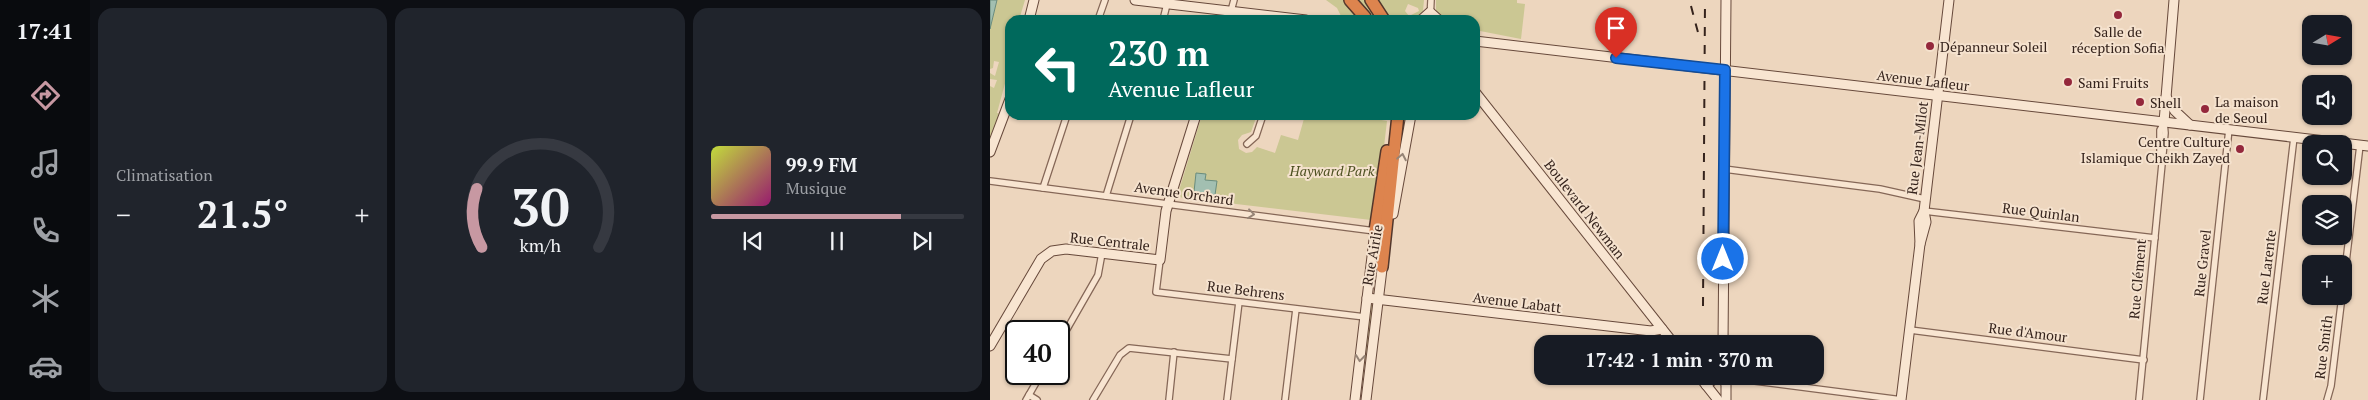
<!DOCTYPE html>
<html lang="fr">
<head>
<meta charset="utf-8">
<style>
  :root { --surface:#171b24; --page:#20242c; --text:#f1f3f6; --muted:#9ea1a6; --line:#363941; --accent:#c798a2 }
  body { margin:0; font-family:"PT Serif",serif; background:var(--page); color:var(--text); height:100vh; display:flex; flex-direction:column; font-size:19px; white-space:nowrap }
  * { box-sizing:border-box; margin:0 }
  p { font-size:16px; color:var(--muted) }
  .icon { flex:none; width:28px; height:28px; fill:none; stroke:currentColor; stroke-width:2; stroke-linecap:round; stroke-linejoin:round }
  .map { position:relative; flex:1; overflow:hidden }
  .side { display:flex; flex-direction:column; gap:8px; padding:8px; background:#0d0f14; width:900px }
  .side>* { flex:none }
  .guide { position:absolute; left:15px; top:15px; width:475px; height:105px; border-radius:15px; box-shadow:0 1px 4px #0004; background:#00695c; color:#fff; overflow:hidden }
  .needle { width:32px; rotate:79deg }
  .tools { position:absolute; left:1312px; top:15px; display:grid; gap:10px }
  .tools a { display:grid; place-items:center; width:50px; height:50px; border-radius:10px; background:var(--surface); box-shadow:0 1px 4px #0004; font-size:25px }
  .speed { position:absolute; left:15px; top:320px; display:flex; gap:10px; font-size:25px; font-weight:700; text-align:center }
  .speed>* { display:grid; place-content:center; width:65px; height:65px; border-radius:50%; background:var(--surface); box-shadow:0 1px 4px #0004; line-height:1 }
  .speed .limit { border:2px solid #111; border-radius:8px; background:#fff; color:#111 }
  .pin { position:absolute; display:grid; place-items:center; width:42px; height:42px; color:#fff; margin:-51px -21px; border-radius:50% 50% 50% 0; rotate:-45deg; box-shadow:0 0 5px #0007 }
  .pin .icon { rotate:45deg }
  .me { position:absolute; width:55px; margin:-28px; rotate:0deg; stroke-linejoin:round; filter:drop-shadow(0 0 4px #0008) }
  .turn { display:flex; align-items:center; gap:18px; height:105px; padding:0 20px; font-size:22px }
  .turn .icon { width:65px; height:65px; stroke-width:2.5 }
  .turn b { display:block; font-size:35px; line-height:42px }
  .big { font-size:38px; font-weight:600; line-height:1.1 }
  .side .card { flex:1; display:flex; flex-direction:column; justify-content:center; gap:8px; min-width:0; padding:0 18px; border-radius:15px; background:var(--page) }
  .side .dial { align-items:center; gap:0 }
  .dial svg { height:130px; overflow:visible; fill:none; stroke:var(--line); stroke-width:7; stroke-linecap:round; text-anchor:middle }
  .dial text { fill:var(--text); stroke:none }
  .song { display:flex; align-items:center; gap:15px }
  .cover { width:60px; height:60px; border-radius:8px; background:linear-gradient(135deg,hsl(70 70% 55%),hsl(320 70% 35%)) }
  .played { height:5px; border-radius:2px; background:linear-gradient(90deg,var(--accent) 75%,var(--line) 75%) }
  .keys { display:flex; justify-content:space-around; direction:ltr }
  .heat { display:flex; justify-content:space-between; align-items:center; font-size:28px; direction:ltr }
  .side .tiles { flex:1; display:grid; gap:8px; grid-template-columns:repeat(3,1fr) }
  .trip { position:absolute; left:544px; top:335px; width:290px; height:50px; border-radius:15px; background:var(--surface); box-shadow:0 1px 4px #0004; font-weight:600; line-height:50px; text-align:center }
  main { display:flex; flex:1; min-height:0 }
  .menu { display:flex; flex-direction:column; width:90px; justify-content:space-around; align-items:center; background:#090b0e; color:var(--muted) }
  .menu .icon { width:35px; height:35px }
  .menu .selected { color:var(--accent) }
  .menu b { font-size:22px; color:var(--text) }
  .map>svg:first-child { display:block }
  .green { fill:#cbc793; fill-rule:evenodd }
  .water { fill:#a2bfb1; stroke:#698c7d }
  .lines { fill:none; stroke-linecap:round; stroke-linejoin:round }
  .street-casing { stroke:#856757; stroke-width:8 }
  .secondary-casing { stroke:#67493b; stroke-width:11 }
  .highway-casing { stroke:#53372c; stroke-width:14 }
  .street { stroke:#f8e5d1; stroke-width:5.5 }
  .secondary { stroke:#f8e5d1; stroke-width:9 }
  .highway { stroke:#dd844e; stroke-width:11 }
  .rail { stroke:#35231c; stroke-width:2; stroke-dasharray:9 9; stroke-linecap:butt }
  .oneway { stroke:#968476 }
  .route-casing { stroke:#114b97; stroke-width:12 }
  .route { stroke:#1a73e8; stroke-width:9 }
  .poi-dot { fill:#94283c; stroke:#f5e2ce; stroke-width:2 }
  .labels { text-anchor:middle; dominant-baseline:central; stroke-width:4; stroke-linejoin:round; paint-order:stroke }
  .poi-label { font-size:14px; fill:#35231c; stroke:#f5e2ce; text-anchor:start }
  .street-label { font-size:14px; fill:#35231c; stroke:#f5e2ce }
  .park-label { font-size:14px; font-style:italic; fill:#4e5122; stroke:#f5e2ce }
</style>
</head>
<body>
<main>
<nav class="menu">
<b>17:41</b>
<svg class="icon selected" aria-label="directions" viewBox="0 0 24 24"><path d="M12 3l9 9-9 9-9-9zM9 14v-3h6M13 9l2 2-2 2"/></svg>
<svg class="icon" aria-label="music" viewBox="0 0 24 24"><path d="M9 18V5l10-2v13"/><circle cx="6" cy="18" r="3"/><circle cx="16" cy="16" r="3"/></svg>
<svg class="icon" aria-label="phone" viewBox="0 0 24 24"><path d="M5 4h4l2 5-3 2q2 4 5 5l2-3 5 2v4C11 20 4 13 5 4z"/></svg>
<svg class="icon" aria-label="climate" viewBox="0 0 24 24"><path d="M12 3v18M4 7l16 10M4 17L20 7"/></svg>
<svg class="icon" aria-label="car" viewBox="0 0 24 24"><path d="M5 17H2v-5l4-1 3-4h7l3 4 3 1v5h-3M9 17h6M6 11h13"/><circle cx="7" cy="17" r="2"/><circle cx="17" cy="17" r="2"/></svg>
</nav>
<section class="side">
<div class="tiles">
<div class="card"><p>Climatisation</p>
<div class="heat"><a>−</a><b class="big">21.5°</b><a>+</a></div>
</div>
<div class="card dial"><svg viewBox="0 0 100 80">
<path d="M14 69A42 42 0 1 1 86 69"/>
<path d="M14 69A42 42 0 0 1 11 33" stroke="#c798a2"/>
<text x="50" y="56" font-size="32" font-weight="700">30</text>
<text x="50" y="72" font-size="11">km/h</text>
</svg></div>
<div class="card">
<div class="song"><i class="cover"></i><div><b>99.9 FM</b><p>Musique</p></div></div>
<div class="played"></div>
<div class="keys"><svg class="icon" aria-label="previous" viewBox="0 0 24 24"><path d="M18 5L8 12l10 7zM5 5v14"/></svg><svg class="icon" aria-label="pause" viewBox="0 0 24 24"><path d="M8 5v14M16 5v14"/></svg><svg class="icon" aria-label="next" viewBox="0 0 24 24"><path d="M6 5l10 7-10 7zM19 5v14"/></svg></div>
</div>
</div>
</section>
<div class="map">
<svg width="1378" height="400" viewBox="0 0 1378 400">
  <rect width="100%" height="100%" fill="#edd6be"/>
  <g class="green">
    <path d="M7,0H35L29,20H20V65L7,113L12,114L0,143V86L4,88L7,80L0,79V73L5,76L9,62L4,61L3,68L0,69V29Z"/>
    <path d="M336,0H354L362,8L363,0H434L433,11L425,20H373L352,18L347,8ZM418,4L428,8L429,11L419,16L415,11Z"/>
    <path d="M446,0H527V3L535,4L531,39L485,30V20C472,20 454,24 446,12Z"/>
    <path d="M212,115H229L237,118L238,115H267L261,132L252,135L248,140L249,149L256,153L262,152L267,147L285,153L291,135L308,140L315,115H363L397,121L393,155L389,161L381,220L187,197Z"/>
    <path d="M381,305H383L370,400Z"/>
  </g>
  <g class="water">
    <path d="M0,0H7L0,29Z"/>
    <path d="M206,173L216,174L215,180L227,181L225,195L204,192Z"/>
  </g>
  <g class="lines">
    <g class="street-casing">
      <g id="street">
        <path d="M241,11L244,0"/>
        <path d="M108,20L115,0"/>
        <path d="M173,20L177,4"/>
        <path d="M440,20L441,0"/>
        <path d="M257,144L266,136L273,115"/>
        <path d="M1170,152V130L1174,123"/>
        <path d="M734,169L890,189L935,199"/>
        <path d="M0,181L385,231"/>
        <path d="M53,188L77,115"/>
        <path d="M116,196L141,115"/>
        <path d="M934,211L1165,238"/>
        <path d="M170,260L166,292L375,317"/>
        <path d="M1354,279L1370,145"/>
        <path d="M920,330L1154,360"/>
        <path d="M69,343L108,275L112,253"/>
        <path d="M733,377L912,400"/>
        <path d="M39,395L47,400"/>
        <path d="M36,400L51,374"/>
        <path d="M103,400L130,355L139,348L242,359"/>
        <path d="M179,400L184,352"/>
        <path d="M237,400L249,302"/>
        <path d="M295,400L306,309"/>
        <path d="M1149,400L1175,133L1174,122"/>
        <path d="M1210,400L1239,129"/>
        <path d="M1273,400L1304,137"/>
        <path d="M1337,400L1341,386L1352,296"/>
      </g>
    </g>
    <g class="secondary-casing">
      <g id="secondary">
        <path d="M145,0L316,20"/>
        <path d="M39,20L44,0"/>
        <path d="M431,20L440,12L449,20"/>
        <path d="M485,41L1378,146"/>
        <path d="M485,92L684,344"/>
        <path d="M1176,97L1185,111L1200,125"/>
        <path d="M1174,122L1184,0"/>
        <path d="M0,152L20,99"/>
        <path d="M403,214L421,115"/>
        <path d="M930,244L936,222L934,211L959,0"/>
        <path d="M377,298L661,331L672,329"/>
        <path d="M733,344L736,0"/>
        <path d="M0,346L51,259L62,251L76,249L170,260L176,211L206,115"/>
        <path d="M709,376L728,400"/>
        <path d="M733,376L736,385V400"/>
        <path d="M716,385L724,379L733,377"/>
        <path d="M365,400L385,231"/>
        <path d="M376,400L393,261"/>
        <path d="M911,400L930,244L929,221L934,211"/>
      </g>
    </g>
    <g class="highway-casing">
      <g id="highway">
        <path d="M360,0L375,17"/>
        <path d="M381,0L394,20"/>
        <path d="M385,231L397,151"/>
        <path d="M392,267L408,115"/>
      </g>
    </g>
    <use href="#street" class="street"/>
    <use href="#secondary" class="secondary"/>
    <use href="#highway" class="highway"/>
    <g class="rail">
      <path d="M701,6L710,40"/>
      <path d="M713,306L715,0"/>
    </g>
  </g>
  <defs><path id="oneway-chevron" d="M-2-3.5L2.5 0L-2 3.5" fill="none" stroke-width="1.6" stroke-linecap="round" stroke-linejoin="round" transform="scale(1.25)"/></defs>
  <g class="oneway">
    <use href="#oneway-chevron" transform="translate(412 157) rotate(-79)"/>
    <use href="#oneway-chevron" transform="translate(261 214) rotate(7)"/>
    <use href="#oneway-chevron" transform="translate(370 358) rotate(97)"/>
  </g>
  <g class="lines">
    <g class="route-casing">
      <path id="route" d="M626,58L735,70L733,259"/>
    </g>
    <use href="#route" class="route"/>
  </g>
  <g class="poi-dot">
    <circle cx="1128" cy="15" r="5"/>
    <circle cx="940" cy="46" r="5"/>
    <circle cx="1078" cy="82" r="5"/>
    <circle cx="1150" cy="102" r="5"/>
    <circle cx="1215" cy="109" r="5"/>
    <circle cx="1250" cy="149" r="5"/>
  </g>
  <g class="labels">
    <g class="poi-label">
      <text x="1128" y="31" text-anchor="middle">Salle de<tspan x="1128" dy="16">réception Sofia</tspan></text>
      <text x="950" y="46">Dépanneur Soleil</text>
      <text x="1088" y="82">Sami Fruits</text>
      <text x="1225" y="101">La maison<tspan x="1225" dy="16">de Seoul</tspan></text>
      <text x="1160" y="102">Shell</text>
      <text x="1240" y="141" text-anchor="end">Centre Culture<tspan x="1240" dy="16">Islamique Cheikh Zayed</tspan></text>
    </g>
    <g class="street-label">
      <text transform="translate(933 80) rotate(7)">Avenue Lafleur</text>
      <text transform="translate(927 148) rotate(-83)">Rue Jean-Milot</text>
      <text transform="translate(194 193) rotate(8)">Avenue Orchard</text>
      <text transform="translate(595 209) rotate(52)">Boulevard Newman</text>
      <text transform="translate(1051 212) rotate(7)">Rue Quinlan</text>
      <text transform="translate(120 241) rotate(6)">Rue Centrale</text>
      <text transform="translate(382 255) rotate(-80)">Rue Airlie</text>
      <text transform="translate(1212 263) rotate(-84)">Rue Gravel</text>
      <text transform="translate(1276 267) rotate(-83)">Rue Larente</text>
      <text transform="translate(1147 279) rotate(-85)">Rue Clément</text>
      <text transform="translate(256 290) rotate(7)">Rue Behrens</text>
      <text transform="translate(527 302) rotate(7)">Avenue Labatt</text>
      <text transform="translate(1038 332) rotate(7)">Rue d'Amour</text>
      <text transform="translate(1333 347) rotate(-83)">Rue Smith</text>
    </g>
    <g class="park-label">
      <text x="342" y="170">Hayward Park</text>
    </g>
  </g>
</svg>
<div class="tools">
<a><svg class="needle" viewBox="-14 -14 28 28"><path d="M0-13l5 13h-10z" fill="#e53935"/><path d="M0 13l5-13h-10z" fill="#9ea1a6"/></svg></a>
<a><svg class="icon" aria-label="sound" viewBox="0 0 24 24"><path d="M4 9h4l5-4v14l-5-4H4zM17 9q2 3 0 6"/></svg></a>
<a><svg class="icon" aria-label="search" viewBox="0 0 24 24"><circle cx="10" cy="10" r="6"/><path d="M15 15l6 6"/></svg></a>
<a><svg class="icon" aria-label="layers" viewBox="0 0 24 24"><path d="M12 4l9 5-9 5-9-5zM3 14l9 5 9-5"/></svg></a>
<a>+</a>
</div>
<div class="speed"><div class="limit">40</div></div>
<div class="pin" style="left:626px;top:58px;background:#d93025"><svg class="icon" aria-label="arrive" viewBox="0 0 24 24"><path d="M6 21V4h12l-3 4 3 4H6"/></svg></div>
<svg class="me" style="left:733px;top:259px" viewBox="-20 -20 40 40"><circle r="17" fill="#1a73e8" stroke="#fff" stroke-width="3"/><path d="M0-11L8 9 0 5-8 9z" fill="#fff"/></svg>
<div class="trip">17:42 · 1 min · 370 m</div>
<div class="guide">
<div class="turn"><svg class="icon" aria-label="left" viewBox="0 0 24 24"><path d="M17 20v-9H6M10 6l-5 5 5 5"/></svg><div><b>230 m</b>Avenue Lafleur</div></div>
</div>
</div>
</main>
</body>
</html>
